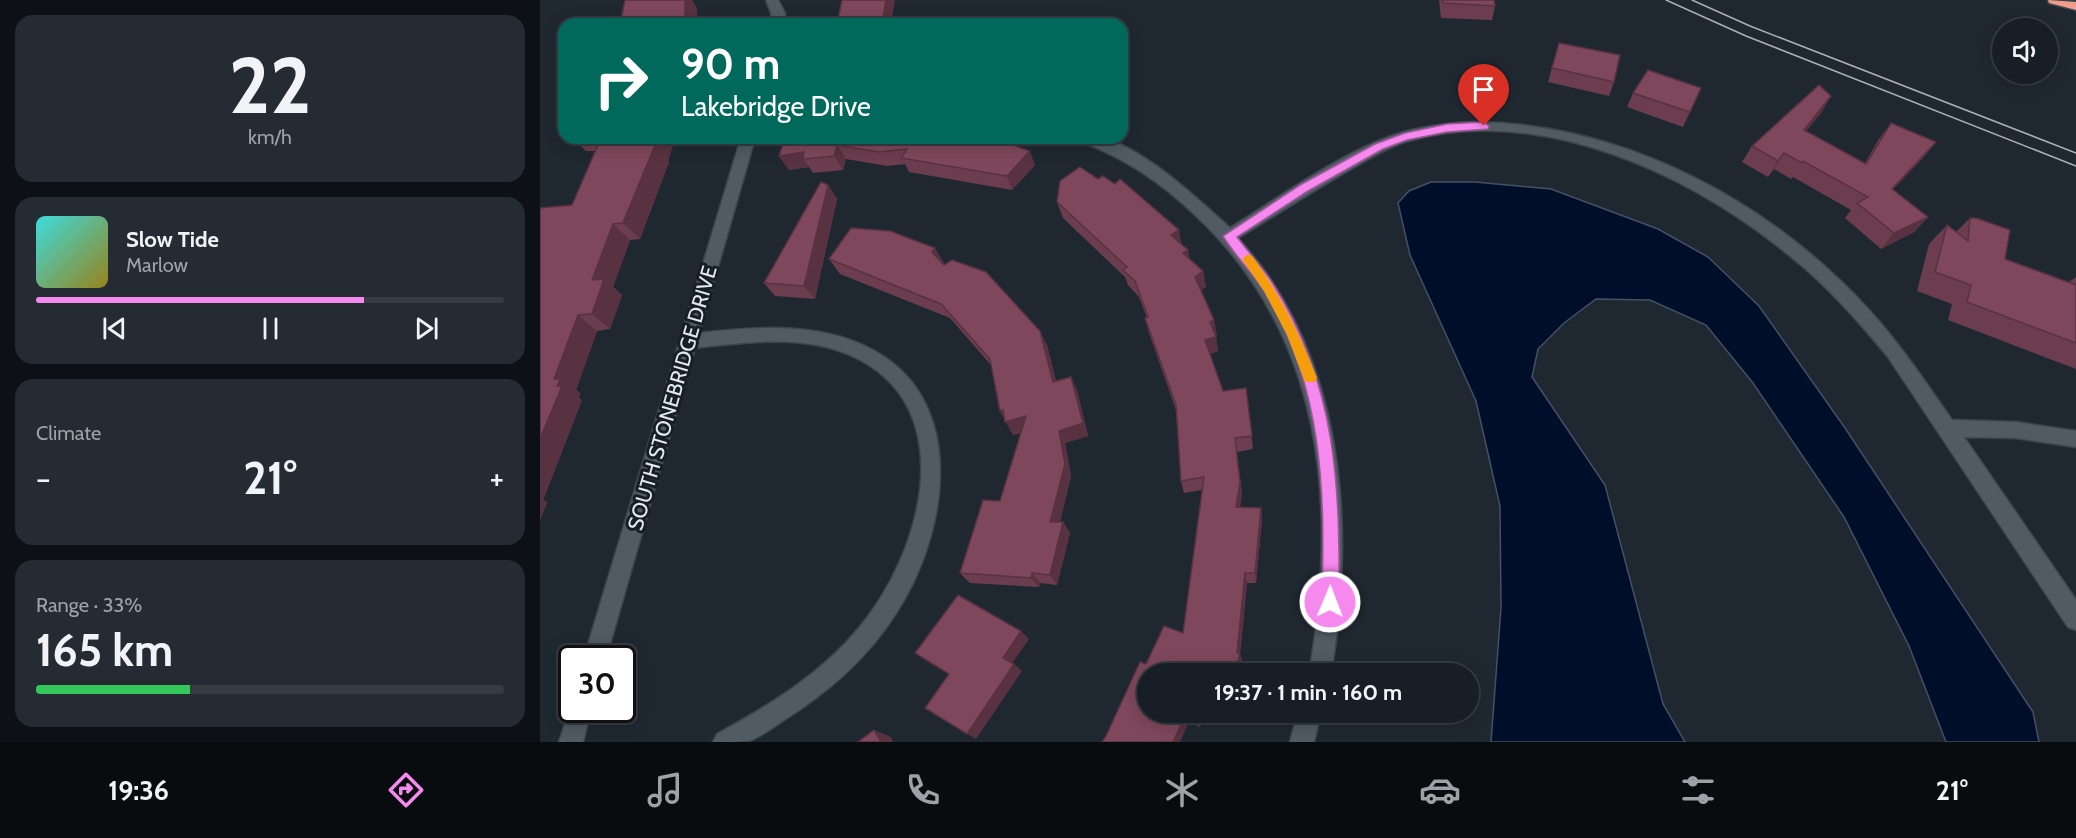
<!DOCTYPE html>
<html lang="en">
<head>
<meta charset="utf-8">
<style>
  :root { --surface:#171e25; --page:#242b32; --text:#f1f3f6; --muted:#9ea2a7; --line:#363c42; --accent:#f589ee }
  body { margin:0; font-family:Cabin,sans-serif; background:var(--page); color:var(--text); height:100vh; display:flex; flex-direction:column; font-size:22px; white-space:nowrap }
  * { box-sizing:border-box; margin:0 }
  p { font-size:20px; color:var(--muted) }
  .icon { flex:none; width:33px; height:33px; fill:none; stroke:currentColor; stroke-width:2; stroke-linecap:round; stroke-linejoin:round }
  .map { position:relative; flex:1; overflow:hidden }
  .drawer { display:flex; flex-direction:column; gap:15px; padding:15px; background:#0d1014; width:540px }
  .drawer>* { flex:none }
  .banner { position:absolute; left:18px; top:18px; width:570px; height:126px; border-radius:18px; box-shadow:0 3px 15px #0003,0 0 0 2px var(--line); background:#00695c; color:#fff; overflow:hidden }
  .tools { position:absolute; left:1452px; top:18px; display:grid; gap:12px }
  .tools a { display:grid; place-items:center; width:66px; height:66px; border-radius:50%; background:var(--surface); box-shadow:0 3px 15px #0003,0 0 0 2px var(--line); font-size:30px }
  .speed { position:absolute; left:18px; top:645px; display:flex; gap:12px; font-size:30px; font-weight:700; text-align:center }
  .speed>* { display:grid; place-content:center; width:78px; height:78px; border-radius:50%; background:var(--surface); box-shadow:0 3px 15px #0003,0 0 0 2px var(--line); line-height:1 }
  .speed .limit { border:3px solid #111; border-radius:9px; background:#fff; color:#111 }
  .pin { position:absolute; display:grid; place-items:center; width:51px; height:51px; color:#fff; margin:-62px -26px; border-radius:50% 50% 50% 0; rotate:-45deg; box-shadow:0 0 6px #0007 }
  .pin .icon { rotate:45deg }
  .me { position:absolute; width:66px; margin:-33px; rotate:1deg; stroke-linejoin:round; filter:drop-shadow(0 0 4px #0008) }
  .turn { display:flex; align-items:center; gap:21px; height:126px; padding:0 24px; font-size:27px }
  .turn .icon { width:78px; height:78px; stroke-width:2.5 }
  .turn b { display:block; font-size:42px; line-height:51px }
  .big { font-size:45px; font-weight:800; line-height:1.1 }
  .drawer .widget { flex:1; display:flex; flex-direction:column; justify-content:center; gap:9px; min-width:0; padding:0 21px; border-radius:18px; background:var(--page) }
  .drawer .dial { align-items:center; gap:0 }
  .dial b { font-size:78px; line-height:1 }
  .song { display:flex; align-items:center; gap:18px }
  .cover { width:72px; height:72px; border-radius:9px; background:linear-gradient(135deg,hsl(180 70% 55%),hsl(50 70% 35%)) }
  .played { height:6px; border-radius:3px; background:linear-gradient(90deg,var(--accent) 70%,var(--line) 70%) }
  .keys { display:flex; justify-content:space-around; direction:ltr }
  .heat { display:flex; justify-content:space-between; align-items:center; font-size:33px; direction:ltr }
  .charge { height:9px; border-radius:4px; background:linear-gradient(90deg,#34c759 33%,var(--line) 0) }
  .trip { position:absolute; left:597px; top:663px; width:342px; height:60px; border-radius:30px; background:var(--surface); box-shadow:0 3px 15px #0003,0 0 0 2px var(--line); font-weight:800; line-height:60px; text-align:center }
  .tab-bar { display:flex; height:96px; justify-content:space-around; align-items:center; background:#090c0f; color:var(--muted) }
  .tab-bar .icon { width:42px; height:42px }
  .tab-bar .current { color:var(--accent) }
  .tab-bar b { font-size:27px; color:var(--text) }
  main { display:flex; flex:1; min-height:0 }
  .map>svg:first-child { display:block }
  .water { fill:#000e2a; stroke:#445065; stroke-width:1.5 }
  .lines { fill:none; stroke-linecap:round; stroke-linejoin:round }
  .street-casing { stroke:#3d454b; stroke-width:3 }
  .highway-casing { stroke:#3d454b; stroke-width:3 }
  .street { fill:#505b64; fill-rule:evenodd }
  .highway { fill:#ef9d8b; fill-rule:evenodd }
  .tram { stroke:#abb1b8; stroke-width:1.5 }
  .wall { fill:#6c3d4e }
  .shaded-wall { fill:#583240 }
  .building { fill:#7e475b; stroke:#583240; stroke-width:1.5 }
  .route { fill:#f589ee; stroke:#9f599b; stroke-width:1.5 }
  .slow { fill:#f59e0b }
  .labels { text-anchor:middle; dominant-baseline:central; stroke-width:6; stroke-linejoin:round; paint-order:stroke }
  .street-label { font-size:21px; fill:#e3e9ee; stroke:#161f27 }
</style>
</head>
<body>
<main>
<section class="drawer">
<div class="widget dial"><b>22</b><p>km/h</p></div>
<div class="widget">
<div class="song"><i class="cover"></i><div><b>Slow Tide</b><p>Marlow</p></div></div>
<div class="played"></div>
<div class="keys"><svg class="icon" aria-label="previous" viewBox="0 0 24 24"><path d="M18 5L8 12l10 7zM5 5v14"/></svg><svg class="icon" aria-label="pause" viewBox="0 0 24 24"><path d="M8 5v14M16 5v14"/></svg><svg class="icon" aria-label="next" viewBox="0 0 24 24"><path d="M6 5l10 7-10 7zM19 5v14"/></svg></div>
</div>
<div class="widget"><p>Climate</p>
<div class="heat"><a>−</a><b class="big">21°</b><a>+</a></div>
</div>
<div class="widget"><p>Range · 33%</p><b class="big">165 km</b><div class="charge"></div></div>
</section>
<div class="map">
<svg width="1536" height="742" viewBox="0 0 1536 742">
  <rect width="100%" height="100%" fill="#1f2831"/>
  <path class="water" d="M891,182H935L1011,189L1118,229L1168,257L1219,306L1305,428L1493,712L1499,742H1406L1369,646L1304,517L1213,383L1166,325L1110,300L1056,299L1024,323L998,349L992,377L1065,485L1123,704L1145,742H951L961,608L960,506L936,401L870,255L858,203L869,191Z"/>
  <g class="lines">
    <g class="street-casing">
      <g id="street">
        <path d="M226,0H238L245,13V24H231V13Z"/>
        <path d="M936,122C1085,124 1230,201 1330,311C1361,345 1386,383 1412,420L1476,422L1536,431V447L1476,438L1424,437L1536,600V630L1528,627L1348,357C1318,321 1287,285 1250,256C1149,173 1001,104 868,141C847,147 829,159 811,169C773,191 736,215 698,238C708,250 718,261 727,274C807,389 813,540 791,674H769C798,507 785,336 655,215C622,183 585,158 542,142L540,138C547,138 556,137 563,138C605,149 658,199 690,228C738,198 801,153 854,135C881,126 908,123 936,122Z"/>
        <path d="M201,138H215L159,333C213,327 274,322 325,346C431,395 409,533 355,615C326,660 286,694 241,722C231,729 220,737 209,741C200,742 184,742 173,742L177,734C228,706 280,675 318,629C381,555 424,407 312,356C265,334 205,342 155,348L66,658H44Z"/>
        <path d="M32,703V710H51L43,742H19Z"/>
        <path d="M758,712H781L774,742H750Z"/>
      </g>
    </g>
    <g class="highway-casing">
      <path id="highway" d="M1508,0L1536,2V10L1509,3Z"/>
    </g>
    <use href="#street" class="street"/>
    <use href="#highway" class="highway"/>
    <g class="tram">
      <path d="M1126,0L1206,36L1536,166"/>
      <path d="M1152,0L1210,26L1536,153"/>
    </g>
  </g>
  <g class="wall">
    <path d="M899,0H954L955,6L952,20L901,18Z"/>
    <path d="M1019,43L1074,82L1069,96L1008,82Z"/>
    <path d="M1161,88L1143,127L1087,107L1093,93Z"/>
    <path d="M1291,96L1281,113L1266,131L1325,163L1339,139L1351,123L1396,142L1383,158L1353,189L1388,217L1374,232L1341,249L1305,218L1311,210L1253,177L1251,179L1234,169L1228,177L1202,162L1212,146Z"/>
    <path d="M33,138H135L128,161L129,162L100,239L90,240L73,287L82,295L70,329L57,331L36,390L40,393L39,398L42,400L3,500L7,502L0,520V208L32,205L56,151H46Z"/>
    <path d="M245,138H452L495,165L472,190L369,172L365,164L347,166L306,159L303,170L273,173L269,167L249,170L239,156Z"/>
    <path d="M558,179L642,244L650,259L663,271L666,287L661,290L677,335H675L678,351L670,354L683,391L706,388L713,449L697,452L702,494L700,507L721,508L722,520L716,583H707L700,655L703,663L698,674H608V712H666L660,727L649,722L566,736L606,664L643,633L662,490L644,493L641,481L636,410L609,333L605,318H607L599,297L588,285L585,277L523,218L517,202Z"/>
    <path d="M288,185L297,199L275,299L235,296L224,283Z"/>
    <path d="M1430,218L1465,259L1529,282L1536,277V369L1408,320L1412,304L1377,291L1389,244L1407,225L1416,232Z"/>
    <path d="M289,259L404,263L403,264L507,345L516,381L537,390L548,436L525,443L531,476L520,522H523L530,533L517,585L500,583L499,587L430,583L420,573L460,501L481,433L473,435L460,411L451,365L410,318L300,274Z"/>
  </g>
  <g class="shaded-wall">
    <path d="M145,0H152L157,8V24H145Z"/>
    <path d="M346,0H355L351,24H342Z"/>
    <path d="M1291,96L1281,113L1253,146L1264,130Z"/>
    <path d="M115,138H135L128,161L129,162L100,239L83,223Z"/>
    <path d="M1396,142L1383,158L1339,204L1352,189Z"/>
    <path d="M297,145L306,159L303,170L294,156Z"/>
    <path d="M490,151L495,165L472,190L467,176Z"/>
    <path d="M264,152L263,159L269,167L249,170L239,156Z"/>
    <path d="M1244,153L1234,169L1228,177L1238,161Z"/>
    <path d="M288,185L297,199L275,299L264,286Z"/>
    <path d="M1388,217L1374,232L1341,249L1354,233Z"/>
    <path d="M73,224L90,240L73,287L82,295L70,329L52,314V280Z"/>
    <path d="M639,230L642,246L631,235Z"/>
    <path d="M395,248L404,263L400,267L392,252Z"/>
    <path d="M648,250L651,266L643,253Z"/>
    <path d="M663,271L666,287L657,292L655,277Z"/>
    <path d="M38,315L57,331L36,390L40,393L39,398L42,400L3,500L7,502L0,520V439L17,386L14,379Z"/>
    <path d="M674,320L677,335L672,337L670,322Z"/>
    <path d="M500,331L507,345L519,395L513,382Z"/>
    <path d="M676,337L678,351L668,355L665,340Z"/>
    <path d="M531,377L537,390L548,436L525,443L531,476L517,533L510,522L519,431Z"/>
    <path d="M463,410L486,416L493,428L473,435L460,411Z"/>
    <path d="M695,438L702,494L698,519L696,507Z"/>
    <path d="M721,508L722,520L716,583L715,573Z"/>
    <path d="M523,522L530,533L517,585L510,575Z"/>
    <path d="M492,573L500,583L499,587L491,578Z"/>
    <path d="M705,573L707,583L699,658L700,655L703,663L698,674H693L697,653Z"/>
    <path d="M481,631L489,639L471,665L463,658Z"/>
    <path d="M474,664L482,671L436,739L427,734Z"/>
    <path d="M660,712H666L660,727L657,721Z"/>
    <path d="M645,716L649,722L640,742H633Z"/>
    <path d="M334,730L351,737L353,742H341Z"/>
  </g>
  <g class="building">
    <path d="M85,0H145V24H80Z"/>
    <path d="M302,0H346L342,24H297Z"/>
    <path d="M902,0H954L955,6L903,3Z"/>
    <path d="M1019,43L1080,55L1074,82L1012,68Z"/>
    <path d="M1108,70L1161,88L1150,112L1093,93Z"/>
    <path d="M1279,85L1291,96L1264,130L1326,164L1351,123L1396,142L1352,189L1388,217L1354,233L1317,203L1328,197L1263,161L1262,163L1244,153L1238,161L1212,146Z"/>
    <path d="M61,138H115L112,145H115L83,223L73,224L52,280L64,279L52,314L38,315L14,379H20L17,386H22L0,439V208L32,205Z"/>
    <path d="M245,138H452L490,151L467,176L361,158L367,149L339,152L297,145L294,156L263,159L264,152L239,156Z"/>
    <path d="M540,167L558,179L563,176L575,184L580,179L639,230L631,235L648,250L643,253L663,271L655,277L674,320L670,322L676,337L665,340L683,391L706,388L712,436L695,438L700,482L696,507L721,508L715,573H705L697,653L700,655L693,674H608V712H660L657,721L645,716L633,742H562L566,736L600,662L606,664L624,626L643,633L664,477L641,481L636,405L605,318L608,317L595,281L583,270L587,267L517,202L520,181Z"/>
    <path d="M281,182L288,185L264,286L224,283Z"/>
    <path d="M1430,218H1436L1470,230L1465,259L1536,285V343L1427,302L1431,285L1395,272L1407,225L1428,241Z"/>
    <path d="M311,228L350,231L395,248L392,252L404,265L412,260L446,272L500,331L513,382L531,377L543,423L519,431L525,464L510,522H523L510,575L492,573L491,578L420,573L443,500L460,501L486,416L465,422L463,410L460,411L450,359L401,304L289,259Z"/>
    <path d="M418,595L481,631L463,658L474,664L427,734L385,708L409,674L375,653Z"/>
    <path d="M334,730L341,742H318Z"/>
  </g>
  <path class="route" d="M944,122L949,126L948,129L907,132L867,140L843,149L768,191L697,237C709,253 723,268 733,284C797,386 800,486 799,602L796,607L790,609L785,607L782,602C785,492 784,388 724,291C712,272 695,256 683,236L760,185L835,144L865,133L907,124Z"/>
  <path class="slow" d="M708,254L712,256C740,294 760,334 777,378L775,382H765L747,335L724,291L702,259Z"/>
  <g class="labels">
    <g class="street-label">
      <text transform="translate(132 398) rotate(-74)">SOUTH STONEBRIDGE DRIVE</text>
    </g>
  </g>
</svg>
<div class="tools">
<a><svg class="icon" aria-label="sound" viewBox="0 0 24 24"><path d="M4 9h4l5-4v14l-5-4H4zM17 9q2 3 0 6"/></svg></a>
</div>
<div class="speed"><div class="limit">30</div></div>
<div class="pin" style="left:944px;top:126px;background:#d93025"><svg class="icon" aria-label="arrive" viewBox="0 0 24 24"><path d="M6 21V4h12l-3 4 3 4H6"/></svg></div>
<svg class="me" style="left:790px;top:602px" viewBox="-20 -20 40 40"><circle r="17" fill="#f589ee" stroke="#fff" stroke-width="3"/><path d="M0-11L8 9 0 5-8 9z" fill="#fff"/></svg>
<div class="trip">19:37 · 1 min · 160 m</div>
<div class="banner">
<div class="turn"><svg class="icon" aria-label="right" viewBox="0 0 24 24"><path d="M7 20v-9h11M14 6l5 5-5 5"/></svg><div><b>90 m</b>Lakebridge Drive</div></div>
</div>
</div>
</main>
<nav class="tab-bar">
<b>19:36</b>
<svg class="icon current" aria-label="directions" viewBox="0 0 24 24"><path d="M12 3l9 9-9 9-9-9zM9 14v-3h6M13 9l2 2-2 2"/></svg>
<svg class="icon" aria-label="music" viewBox="0 0 24 24"><path d="M9 18V5l10-2v13"/><circle cx="6" cy="18" r="3"/><circle cx="16" cy="16" r="3"/></svg>
<svg class="icon" aria-label="phone" viewBox="0 0 24 24"><path d="M5 4h4l2 5-3 2q2 4 5 5l2-3 5 2v4C11 20 4 13 5 4z"/></svg>
<svg class="icon" aria-label="climate" viewBox="0 0 24 24"><path d="M12 3v18M4 7l16 10M4 17L20 7"/></svg>
<svg class="icon" aria-label="car" viewBox="0 0 24 24"><path d="M5 17H2v-5l4-1 3-4h7l3 4 3 1v5h-3M9 17h6M6 11h13"/><circle cx="7" cy="17" r="2"/><circle cx="17" cy="17" r="2"/></svg>
<svg class="icon" aria-label="filters" viewBox="0 0 24 24"><path d="M4 7h16M4 17h16"/><circle cx="9" cy="7" r="2"/><circle cx="15" cy="17" r="2"/></svg>
<b>21°</b>
</nav>
</body>
</html>
